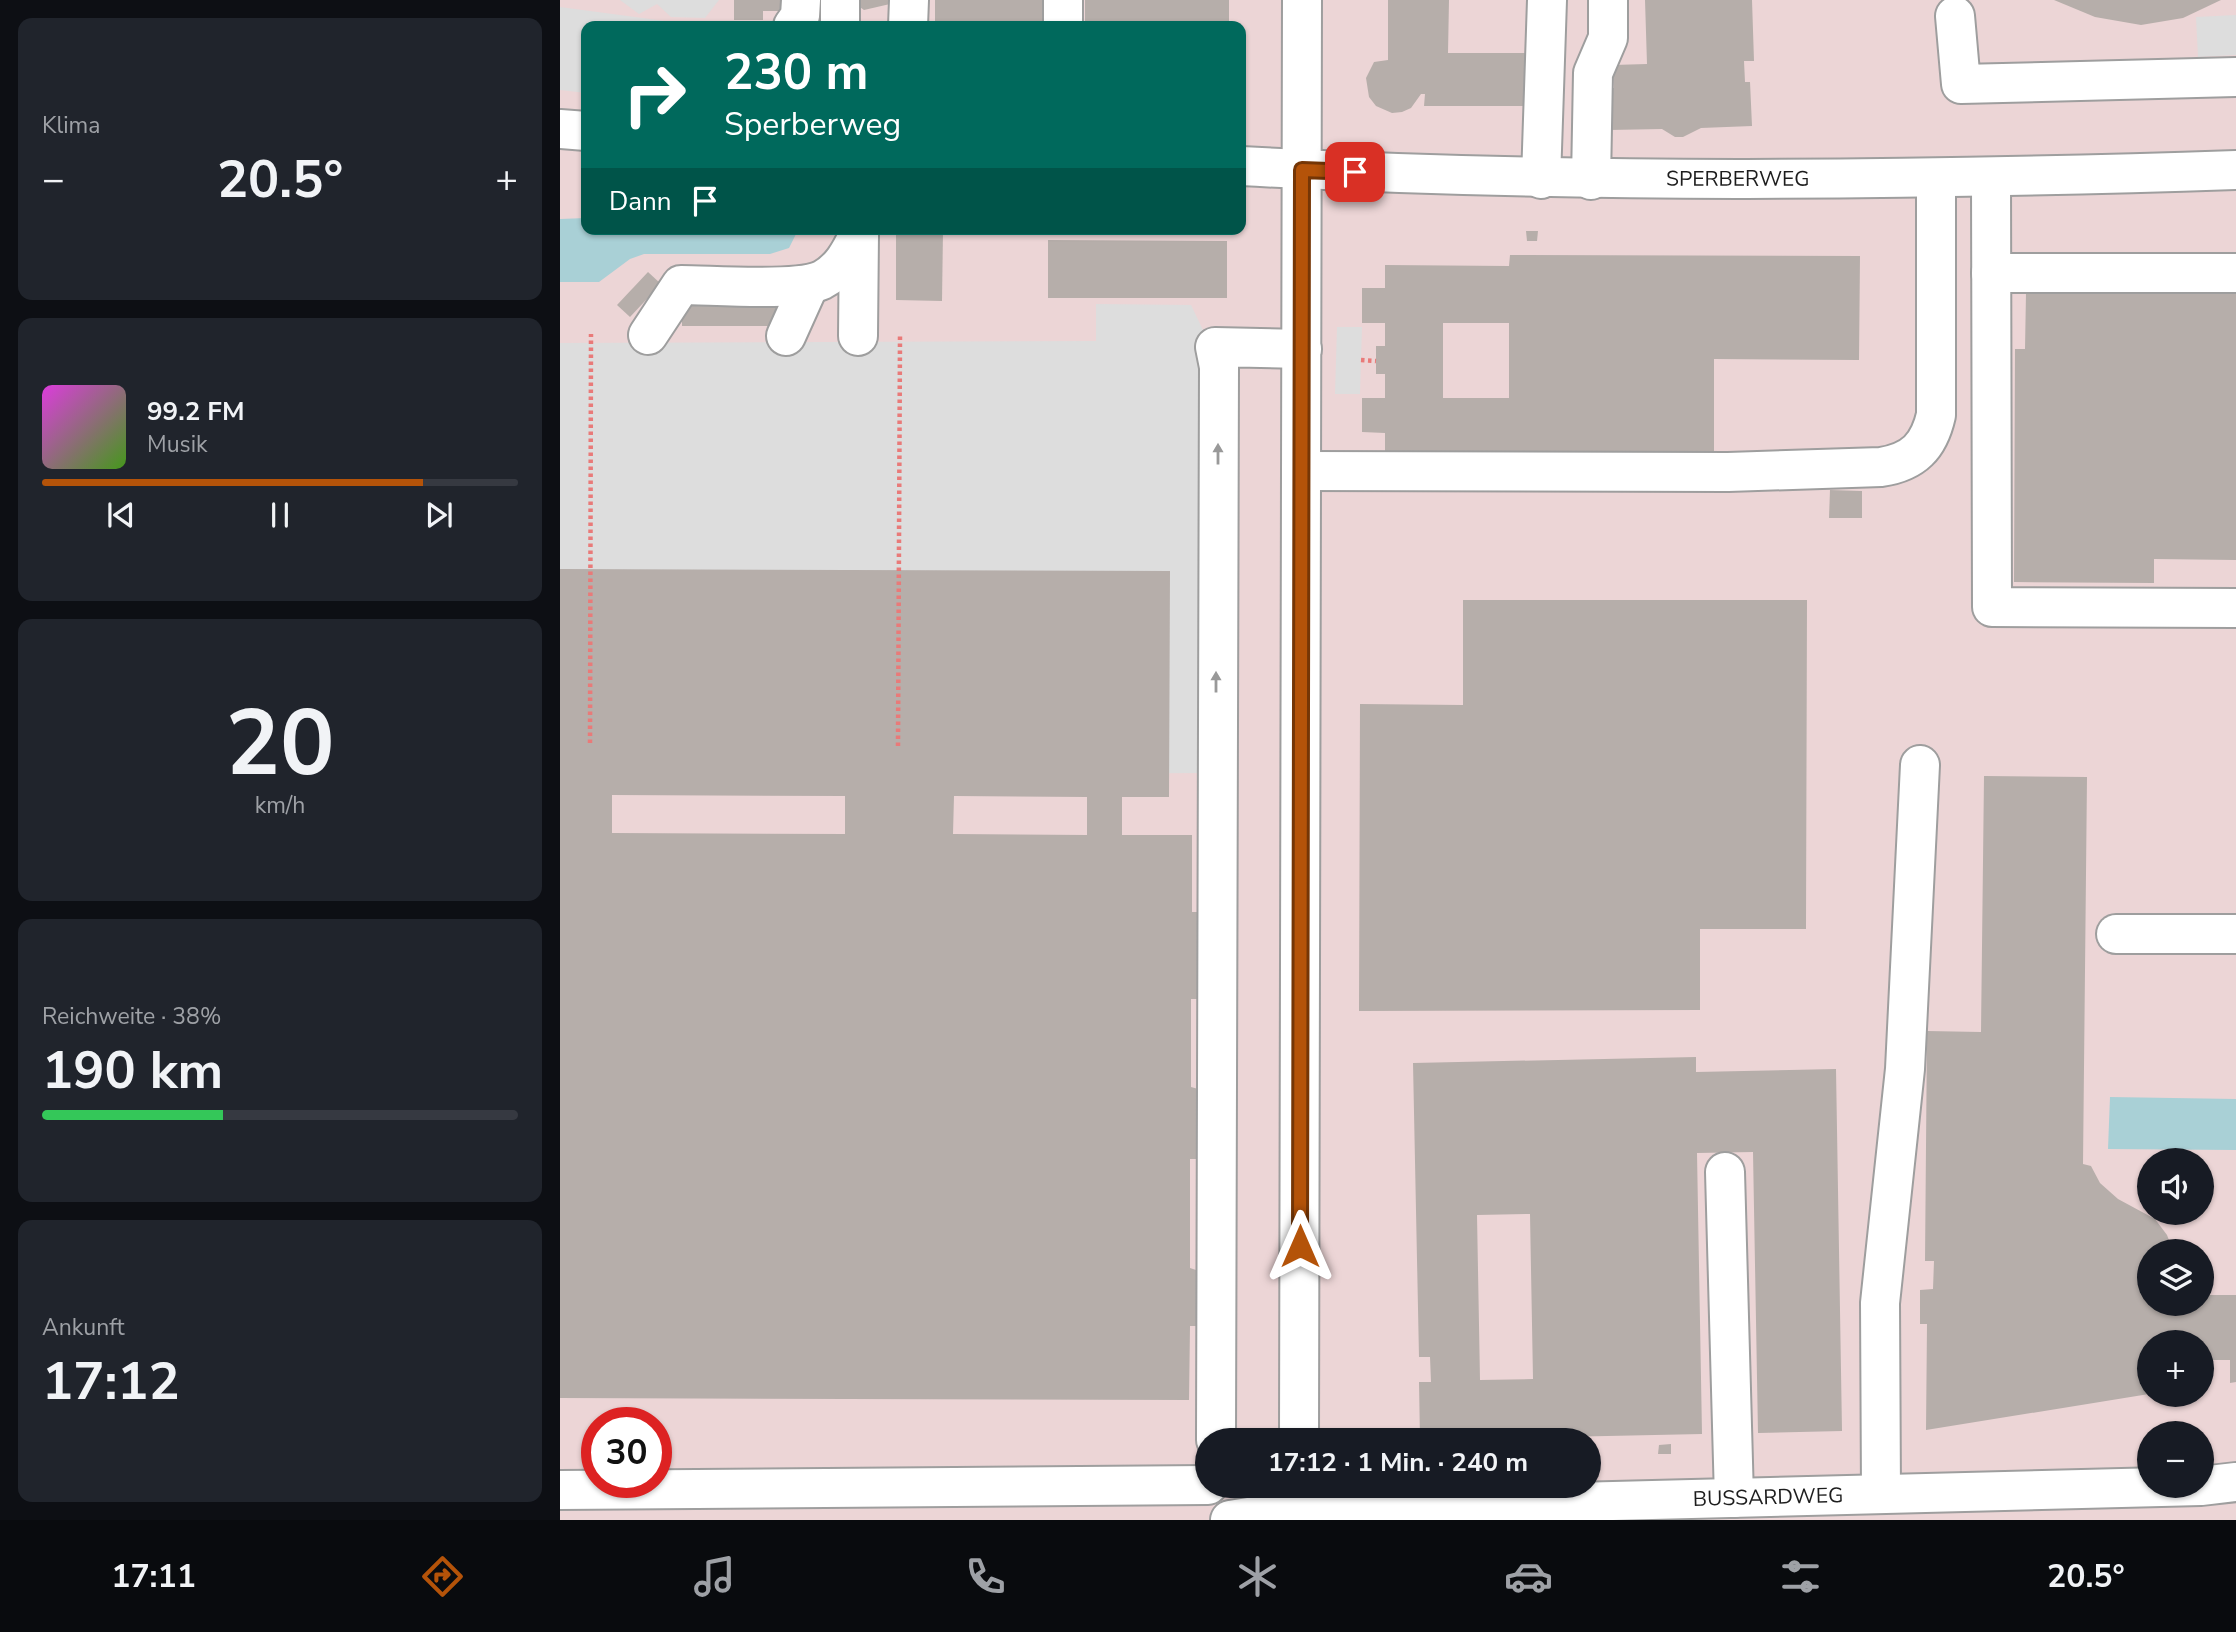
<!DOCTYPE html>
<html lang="de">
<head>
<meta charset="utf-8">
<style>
  :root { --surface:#171b24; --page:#20242c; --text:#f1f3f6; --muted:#9ea1a6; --line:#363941; --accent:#b45309 }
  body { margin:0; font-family:"Nunito Sans",sans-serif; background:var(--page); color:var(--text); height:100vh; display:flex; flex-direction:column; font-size:26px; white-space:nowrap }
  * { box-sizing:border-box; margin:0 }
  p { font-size:23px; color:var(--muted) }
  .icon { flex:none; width:38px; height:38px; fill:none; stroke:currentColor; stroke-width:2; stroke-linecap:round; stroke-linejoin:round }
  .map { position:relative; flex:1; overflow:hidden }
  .drawer { display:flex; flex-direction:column; gap:18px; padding:18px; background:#0d0f14; width:560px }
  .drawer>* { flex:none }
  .banner { position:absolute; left:21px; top:21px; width:665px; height:214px; border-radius:14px; box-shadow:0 2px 5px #0004; background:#00695c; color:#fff; overflow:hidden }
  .buttons { position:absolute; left:1577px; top:1148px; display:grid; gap:14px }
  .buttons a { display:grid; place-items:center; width:77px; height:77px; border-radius:50%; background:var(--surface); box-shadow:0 2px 5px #0004; font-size:35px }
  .speed { position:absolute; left:21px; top:1407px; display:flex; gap:14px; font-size:35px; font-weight:700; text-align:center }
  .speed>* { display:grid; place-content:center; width:91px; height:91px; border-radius:50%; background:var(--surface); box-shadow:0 2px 5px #0004; line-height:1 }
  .speed .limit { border:10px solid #d22; background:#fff; color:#111 }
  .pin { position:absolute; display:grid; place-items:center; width:60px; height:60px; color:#fff; margin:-30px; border-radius:14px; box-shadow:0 4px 10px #0006 }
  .me { position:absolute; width:77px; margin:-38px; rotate:0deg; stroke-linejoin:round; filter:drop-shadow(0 0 5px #0008) }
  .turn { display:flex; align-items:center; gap:24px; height:147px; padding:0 28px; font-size:32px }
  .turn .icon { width:91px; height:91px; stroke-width:2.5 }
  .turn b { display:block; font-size:49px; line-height:60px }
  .then { display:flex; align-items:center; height:66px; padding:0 28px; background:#0003; gap:14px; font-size:26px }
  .big { font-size:52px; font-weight:700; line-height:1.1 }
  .drawer .widget { flex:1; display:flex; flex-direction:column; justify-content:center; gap:10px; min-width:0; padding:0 24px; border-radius:14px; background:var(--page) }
  .drawer .dial { align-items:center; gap:0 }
  .dial b { font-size:91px; line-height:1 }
  .song { display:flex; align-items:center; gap:21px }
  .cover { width:84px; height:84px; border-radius:10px; background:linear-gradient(135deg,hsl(300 70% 55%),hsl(100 70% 35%)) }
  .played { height:7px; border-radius:4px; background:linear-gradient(90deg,var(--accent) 80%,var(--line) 80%) }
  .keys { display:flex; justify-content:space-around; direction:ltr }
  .heat { display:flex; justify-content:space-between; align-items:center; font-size:38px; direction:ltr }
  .charge { height:10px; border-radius:5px; background:linear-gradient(90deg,#34c759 38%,var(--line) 0) }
  .trip { position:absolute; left:635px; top:1428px; width:406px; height:70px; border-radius:35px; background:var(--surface); box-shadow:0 2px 5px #0004; font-weight:700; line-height:70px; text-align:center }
  .dock { display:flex; height:112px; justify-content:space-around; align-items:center; background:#090b0e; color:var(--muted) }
  .dock .icon { width:49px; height:49px }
  .dock .current { color:var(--accent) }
  .dock b { font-size:32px; color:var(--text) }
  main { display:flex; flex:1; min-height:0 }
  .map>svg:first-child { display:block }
  .commercial { fill:#ecd5d6; fill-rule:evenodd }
  .parking { fill:#ddd }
  .water { fill:#a9d0d6 }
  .building { fill:#b6aeaa; fill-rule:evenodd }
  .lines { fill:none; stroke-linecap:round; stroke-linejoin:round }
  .minor-casing { stroke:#9e9e9e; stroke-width:42 }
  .path { stroke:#e97a79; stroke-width:4.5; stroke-dasharray:3.5 3.5; stroke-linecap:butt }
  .minor { stroke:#fff; stroke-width:38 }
  .oneway { fill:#999 }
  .route-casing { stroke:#753606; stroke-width:18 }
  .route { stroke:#b45309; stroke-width:12 }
  .labels { text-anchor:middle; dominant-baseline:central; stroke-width:7; stroke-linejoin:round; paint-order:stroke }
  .street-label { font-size:21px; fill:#1d1d1d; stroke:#fff }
</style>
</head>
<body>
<main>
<section class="drawer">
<div class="widget"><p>Klima</p>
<div class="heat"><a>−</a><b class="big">20.5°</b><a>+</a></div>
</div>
<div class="widget">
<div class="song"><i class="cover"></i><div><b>99.2 FM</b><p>Musik</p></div></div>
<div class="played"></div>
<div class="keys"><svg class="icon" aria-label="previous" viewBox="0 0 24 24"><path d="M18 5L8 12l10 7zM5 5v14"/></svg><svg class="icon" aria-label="pause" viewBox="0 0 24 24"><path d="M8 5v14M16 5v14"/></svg><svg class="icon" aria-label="next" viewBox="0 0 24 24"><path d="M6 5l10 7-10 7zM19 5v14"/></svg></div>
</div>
<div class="widget dial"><b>20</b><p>km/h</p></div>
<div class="widget"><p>Reichweite · 38%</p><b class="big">190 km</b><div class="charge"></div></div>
<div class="widget"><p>Ankunft</p><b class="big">17:12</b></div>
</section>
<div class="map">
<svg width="1676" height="1520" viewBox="0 0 1676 1520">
  <rect width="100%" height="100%" fill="#ede9e4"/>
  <path class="commercial" d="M0,0H1676V1520H0ZM26,26H681V229H26ZM1589,1160H1642V1213H1589ZM1589,1251H1642V1304H1589ZM1589,1342H1642V1395H1589ZM37,1423H96V1482H37ZM1589,1433H1642V1486H1589ZM648,1440H1029V1486H648Z"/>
  <g class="parking">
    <path d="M60,0H159L145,18L111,17L97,4L79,14Z"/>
    <path d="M0,7L105,21V26H26V93L0,90Z"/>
    <path d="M1676,15V55L1638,57L1636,17Z"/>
    <path d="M536,304L631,305L643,330L650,366L645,773L0,776V343L536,341Z"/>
    <path d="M777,327H802L800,394H775Z"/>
  </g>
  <g class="water">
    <path d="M26,218V229H232L236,234L229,248L210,254H84L70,259L39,282H0V219Z"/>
    <path d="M1550,1097L1676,1099V1150L1548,1149Z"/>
  </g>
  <g class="building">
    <path d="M174,0H230V11H203V20H174Z"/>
    <path d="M297,0H330V4L304,10L297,5Z"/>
    <rect x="375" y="0" width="121" height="26"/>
    <rect x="525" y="0" width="144" height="26"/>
    <path d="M828,0H889L888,53H968V106H864L865,94H861L851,108L842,112L832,113L816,106L809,97L806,78L814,62L828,60Z"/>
    <path d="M1085,0H1192L1194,61H1184L1185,82H1190L1192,126L1141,128L1123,137H1115L1102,129L1049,130L1047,88H1054L1053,65L1087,64Z"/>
    <path d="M1494,0H1661L1623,18L1581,25L1535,17Z"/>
    <path d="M336,231H383L382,301L336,300Z"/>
    <path d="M966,231H978L977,241H967Z"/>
    <path d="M488,240L667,241V298H488Z"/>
    <path d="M950,255L1300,256L1299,360L1154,359V467L825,456V433L802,432V398H825V374H816V346H825V323H802V288H825V265L949,266ZM883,323H949V398H883Z"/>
    <path d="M88,272L101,284L70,317L57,305Z"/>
    <path d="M1583,280L1602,294H1676V560L1594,559V583L1454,582L1455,349H1465L1466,293H1564Z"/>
    <path d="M122,287L245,288L244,326H122Z"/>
    <path d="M1270,490L1302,491V518H1269Z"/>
    <path d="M0,569L610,571L609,797H562V835H632V912H651L650,999H631V1087L649,1092L650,1159H630V1268L648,1274L649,1326H630L629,1400L0,1398ZM52,795L285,796V834L52,833ZM394,796L527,797V835L393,834Z"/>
    <path d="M903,600H1247L1246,929H1140V1010L799,1011L800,704L903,705Z"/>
    <path d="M1424,776L1527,777L1523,1164L1531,1166L1540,1183L1558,1199L1595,1219L1607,1235L1613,1251H1589V1304H1642V1295H1676V1382L1670,1383V1360H1642V1342H1589V1394L1366,1430L1367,1324H1360V1290L1373,1289L1374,1261H1365L1367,1031L1421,1032Z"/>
    <path d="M1136,1057V1072L1276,1069L1282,1431L1198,1433L1193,1152L1137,1153L1142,1434L860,1440L859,1382H871L870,1357H859L853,1063ZM970,1214L973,1379L920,1380L917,1215Z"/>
    <path d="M1111,1444V1454H1098L1099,1445Z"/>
  </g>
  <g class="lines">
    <g class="minor-casing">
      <g id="minor">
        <path d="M1395,16L1401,84L1676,77"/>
        <path d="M233,26L240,16L241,0"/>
        <path d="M280,26V0"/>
        <path d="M348,26L349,0"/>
        <path d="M503,26V0"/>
        <path d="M0,129L26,131"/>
        <path id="s1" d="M681,166C1013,184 1344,181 1676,170"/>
        <path d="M1431,178L1432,607L1676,608"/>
        <path d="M981,179L987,0"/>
        <path d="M1031,180L1033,73L1048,38V0"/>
        <path d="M1431,273H1676"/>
        <path d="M88,335L121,285C152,285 237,292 262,280C281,270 290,253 299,234"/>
        <path d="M226,336L249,285"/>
        <path d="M298,336L299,233"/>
        <path d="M741,471L1168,472L1321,467C1354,462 1369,446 1376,415V179"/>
        <path d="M1556,934H1676"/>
        <path d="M1165,1172L1174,1498"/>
        <path d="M656,1440L659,367L655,347L742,349"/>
        <path d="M739,1440L742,0"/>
        <path d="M0,1490L648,1485"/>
        <path d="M1321,1494L1320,1303L1345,1069L1360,765"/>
        <path id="s2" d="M670,1520L739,1509L1641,1486L1676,1482"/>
      </g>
    </g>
    <g class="path">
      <path d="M801,360L816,361"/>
      <path d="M30,743L31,334"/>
      <path d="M338,746L340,336"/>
    </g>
    <use href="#minor" class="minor"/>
  </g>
  <defs><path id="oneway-solid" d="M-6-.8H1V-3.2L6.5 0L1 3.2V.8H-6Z" transform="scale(1.75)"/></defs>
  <g class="oneway">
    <use href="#oneway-solid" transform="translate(658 454) rotate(-90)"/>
    <use href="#oneway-solid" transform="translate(656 682) rotate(-90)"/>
  </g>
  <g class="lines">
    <g class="route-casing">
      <path id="route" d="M740,1246L742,170L795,172"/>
    </g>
    <use href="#route" class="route"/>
  </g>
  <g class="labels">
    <g class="street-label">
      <text stroke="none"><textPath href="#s1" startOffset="497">SPERBERWEG</textPath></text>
      <text stroke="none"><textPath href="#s2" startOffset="539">BUSSARDWEG</textPath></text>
    </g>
  </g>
</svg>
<div class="buttons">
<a><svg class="icon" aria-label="sound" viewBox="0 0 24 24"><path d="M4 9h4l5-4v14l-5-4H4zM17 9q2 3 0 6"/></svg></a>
<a><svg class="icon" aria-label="layers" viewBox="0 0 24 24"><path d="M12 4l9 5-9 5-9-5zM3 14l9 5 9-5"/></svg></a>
<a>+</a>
<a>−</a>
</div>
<div class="speed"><div class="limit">30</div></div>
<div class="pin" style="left:795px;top:172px;background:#d93025"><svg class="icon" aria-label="arrive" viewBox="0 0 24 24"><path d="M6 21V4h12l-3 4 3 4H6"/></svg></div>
<svg class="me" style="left:740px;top:1246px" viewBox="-20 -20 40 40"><path d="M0-17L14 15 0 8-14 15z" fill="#b45309" stroke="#fff" stroke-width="4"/></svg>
<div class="trip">17:12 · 1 Min. · 240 m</div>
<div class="banner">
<div class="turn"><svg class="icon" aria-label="right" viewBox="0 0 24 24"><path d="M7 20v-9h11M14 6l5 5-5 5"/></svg><div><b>230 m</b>Sperberweg</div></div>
<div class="then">Dann<svg class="icon" aria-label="arrive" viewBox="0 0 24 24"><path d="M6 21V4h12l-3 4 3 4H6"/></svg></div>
</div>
</div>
</main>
<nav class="dock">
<b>17:11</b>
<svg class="icon current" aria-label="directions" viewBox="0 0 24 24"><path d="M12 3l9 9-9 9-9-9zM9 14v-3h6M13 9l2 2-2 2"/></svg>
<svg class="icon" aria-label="music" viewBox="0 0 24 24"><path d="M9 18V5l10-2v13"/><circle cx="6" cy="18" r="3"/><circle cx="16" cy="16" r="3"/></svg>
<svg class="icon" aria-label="phone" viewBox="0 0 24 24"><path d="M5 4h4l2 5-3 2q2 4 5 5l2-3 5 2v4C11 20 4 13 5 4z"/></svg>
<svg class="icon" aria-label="climate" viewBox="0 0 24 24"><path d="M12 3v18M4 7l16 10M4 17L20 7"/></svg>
<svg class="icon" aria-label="car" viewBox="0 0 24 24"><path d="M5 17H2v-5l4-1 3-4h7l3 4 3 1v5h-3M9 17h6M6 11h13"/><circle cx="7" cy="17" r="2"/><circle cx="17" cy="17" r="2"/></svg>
<svg class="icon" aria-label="filters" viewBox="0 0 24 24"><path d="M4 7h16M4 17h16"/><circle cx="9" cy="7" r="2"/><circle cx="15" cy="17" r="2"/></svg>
<b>20.5°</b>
</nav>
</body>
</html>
